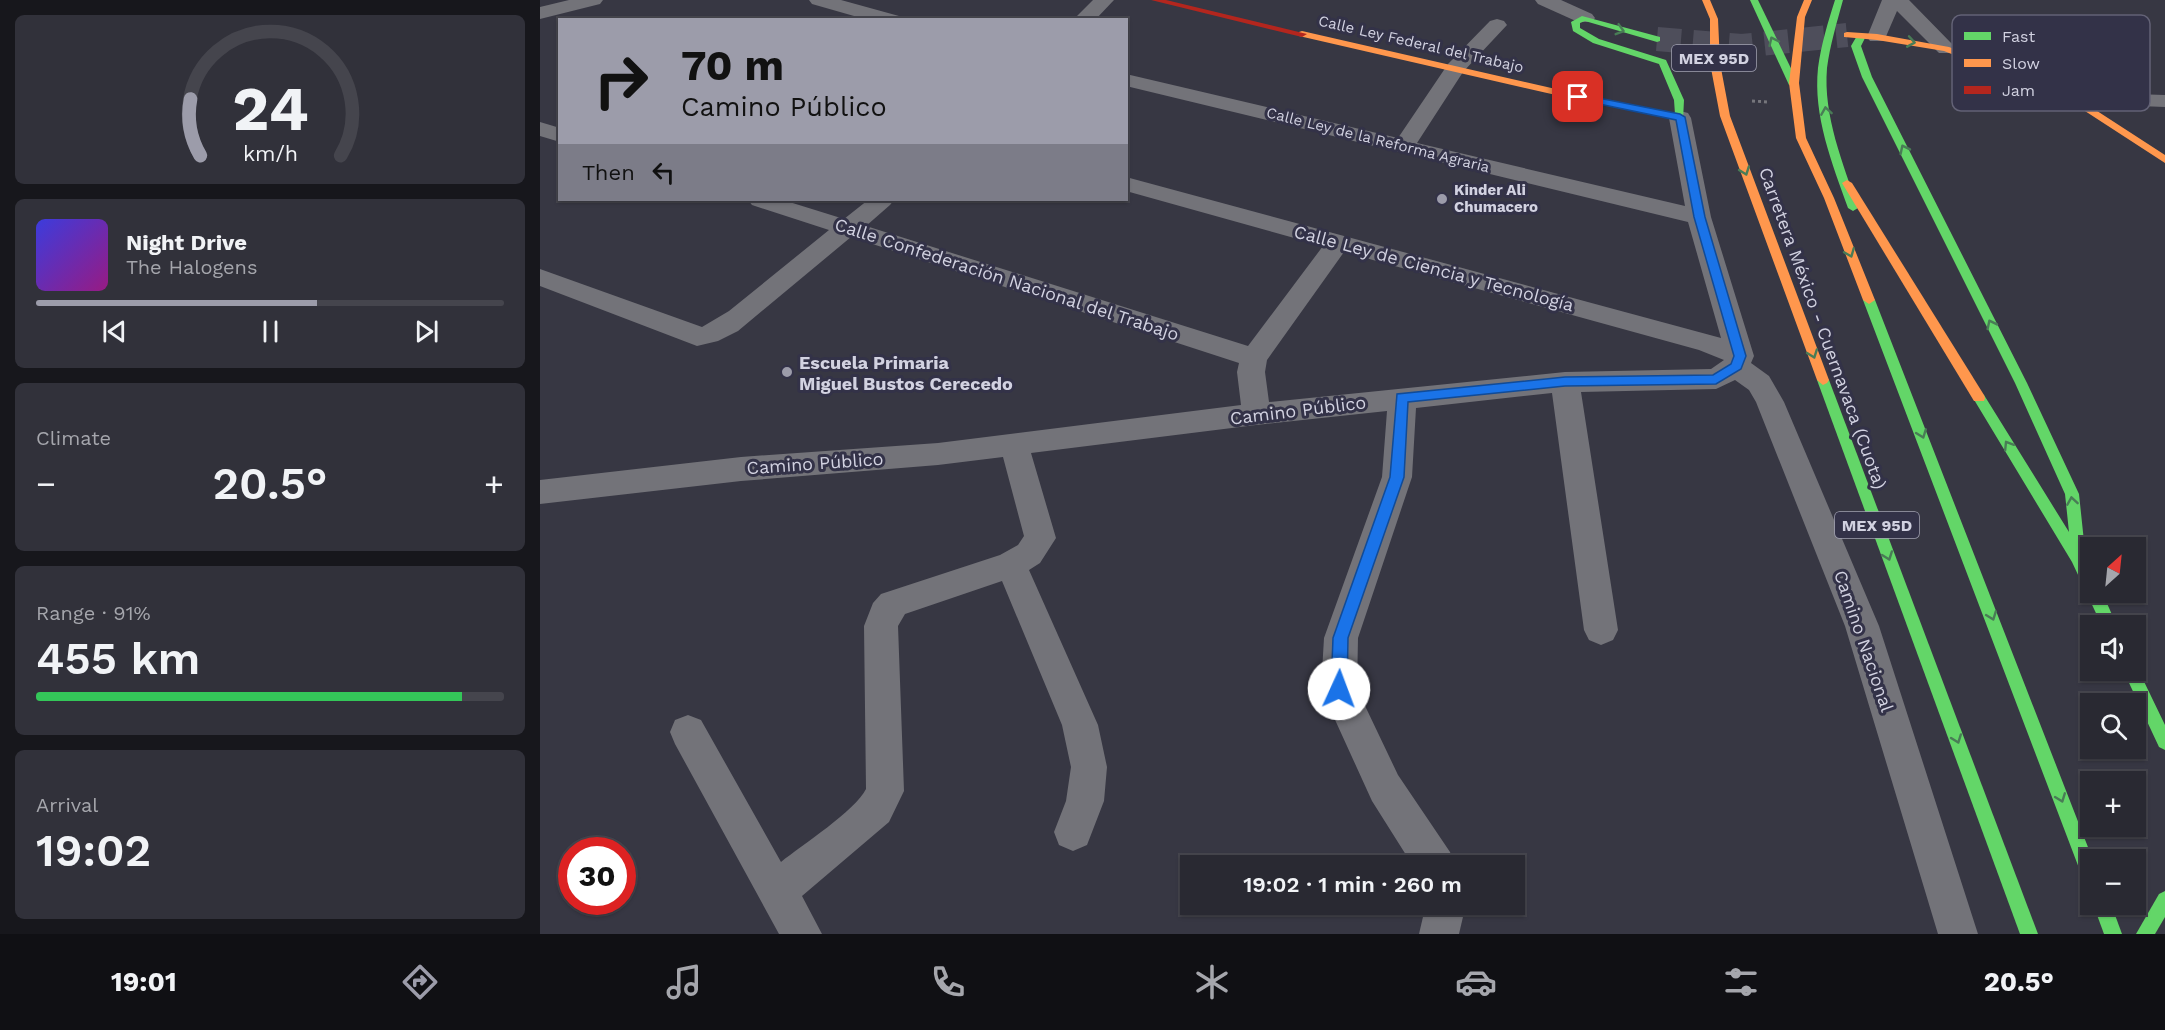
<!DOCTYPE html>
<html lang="en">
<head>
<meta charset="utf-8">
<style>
  :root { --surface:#292932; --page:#31313a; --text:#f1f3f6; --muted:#a5a6ac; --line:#45454d; --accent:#9c9caa }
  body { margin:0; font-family:"Work Sans",sans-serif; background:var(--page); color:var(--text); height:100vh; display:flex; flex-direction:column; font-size:22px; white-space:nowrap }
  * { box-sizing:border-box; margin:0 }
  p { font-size:20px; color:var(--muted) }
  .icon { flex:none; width:33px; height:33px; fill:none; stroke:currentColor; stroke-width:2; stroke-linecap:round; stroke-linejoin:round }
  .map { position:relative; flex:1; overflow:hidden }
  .sheet { display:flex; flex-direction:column; gap:15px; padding:15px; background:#17171c; width:540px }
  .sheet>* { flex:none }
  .top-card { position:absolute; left:18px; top:18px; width:570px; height:183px; border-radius:0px; box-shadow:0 2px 4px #0004,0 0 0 2px var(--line); background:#9c9caa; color:#111; overflow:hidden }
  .needle { width:39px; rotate:27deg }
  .controls { position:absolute; left:1540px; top:537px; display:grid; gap:12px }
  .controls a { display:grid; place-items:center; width:66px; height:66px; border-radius:0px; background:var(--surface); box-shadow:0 2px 4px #0004,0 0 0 2px var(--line); font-size:30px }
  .speed { position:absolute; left:18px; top:837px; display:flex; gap:12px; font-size:30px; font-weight:700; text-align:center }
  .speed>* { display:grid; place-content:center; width:78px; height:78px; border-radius:50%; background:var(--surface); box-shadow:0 2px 4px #0004,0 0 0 2px var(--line); line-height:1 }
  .speed .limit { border:9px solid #d22; background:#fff; color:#111 }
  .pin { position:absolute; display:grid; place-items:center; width:51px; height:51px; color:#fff; margin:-26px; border-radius:12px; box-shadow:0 3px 9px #0006 }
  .me { position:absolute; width:66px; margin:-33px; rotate:2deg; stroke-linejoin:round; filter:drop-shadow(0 0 4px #0008) }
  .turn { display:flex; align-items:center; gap:21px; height:126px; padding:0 24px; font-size:27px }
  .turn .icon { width:78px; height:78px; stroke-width:2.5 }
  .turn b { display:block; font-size:42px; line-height:51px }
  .then { display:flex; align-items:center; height:57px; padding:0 24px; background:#0003; gap:12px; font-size:22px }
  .big { font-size:45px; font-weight:600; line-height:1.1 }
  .sheet .card { flex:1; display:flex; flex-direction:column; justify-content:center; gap:9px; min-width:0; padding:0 21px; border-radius:9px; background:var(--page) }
  .sheet .dial { align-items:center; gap:0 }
  .dial svg { height:156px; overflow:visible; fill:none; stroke:var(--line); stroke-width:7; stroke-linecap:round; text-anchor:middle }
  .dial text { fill:var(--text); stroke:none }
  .song { display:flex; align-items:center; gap:18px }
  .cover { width:72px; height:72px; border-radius:9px; background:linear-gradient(135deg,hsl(240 70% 55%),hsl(310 70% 35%)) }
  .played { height:6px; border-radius:3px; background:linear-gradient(90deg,var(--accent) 60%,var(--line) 60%) }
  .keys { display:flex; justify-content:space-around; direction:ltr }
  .heat { display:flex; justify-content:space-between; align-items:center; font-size:33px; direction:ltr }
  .charge { height:9px; border-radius:4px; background:linear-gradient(90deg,#34c759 91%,var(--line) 0) }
  .trip { position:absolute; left:640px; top:855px; width:345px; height:60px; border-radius:0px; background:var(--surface); box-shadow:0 2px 4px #0004,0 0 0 2px var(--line); font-weight:600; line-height:60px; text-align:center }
  .dock { display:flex; height:96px; justify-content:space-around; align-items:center; background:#101014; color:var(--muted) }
  .dock .icon { width:42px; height:42px }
  .dock .selected { color:var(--accent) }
  .dock b { font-size:27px; color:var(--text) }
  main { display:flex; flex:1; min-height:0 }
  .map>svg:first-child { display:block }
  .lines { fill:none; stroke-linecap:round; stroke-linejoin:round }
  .secondary-tunnel { stroke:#4e4e5b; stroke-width:24; stroke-dasharray:24 12; stroke-linecap:butt }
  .path { stroke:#76767c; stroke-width:3; stroke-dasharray:3 3; stroke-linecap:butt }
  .street { fill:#737379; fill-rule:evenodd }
  .fast { fill:#63d668; fill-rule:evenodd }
  .slow { fill:#ff974d; fill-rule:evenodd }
  .jam { fill:#b3261e; fill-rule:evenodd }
  .oneway { stroke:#497c56 }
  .route { fill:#1a73e8; stroke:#114b97; stroke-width:1.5 }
  .poi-dot { fill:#9c9caa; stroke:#333248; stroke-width:2 }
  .labels { text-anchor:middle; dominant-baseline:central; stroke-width:6; stroke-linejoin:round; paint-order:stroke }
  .far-street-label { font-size:15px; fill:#d2d2e1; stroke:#333248 }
  .far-poi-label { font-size:15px; font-weight:bold; fill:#d2d2e1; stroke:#333248; text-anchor:start }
  .shield { fill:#333248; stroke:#a2a2b3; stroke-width:1.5 }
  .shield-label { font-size:16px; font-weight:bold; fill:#d2d2e1 }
  .street-label { font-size:18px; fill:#d2d2e1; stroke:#333248 }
  .poi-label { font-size:18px; font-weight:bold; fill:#d2d2e1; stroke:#333248; text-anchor:start }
  .key { fill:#333248; stroke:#636276; stroke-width:1.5 }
  .key-label { font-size:16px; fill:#d2d2e1 }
</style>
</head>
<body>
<main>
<section class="sheet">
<div class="card dial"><svg viewBox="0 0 100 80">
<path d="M14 69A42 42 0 1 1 86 69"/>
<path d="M14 69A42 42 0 0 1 9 40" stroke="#9c9caa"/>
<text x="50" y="56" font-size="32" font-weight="700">24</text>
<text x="50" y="72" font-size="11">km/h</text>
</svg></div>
<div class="card">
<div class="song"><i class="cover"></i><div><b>Night Drive</b><p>The Halogens</p></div></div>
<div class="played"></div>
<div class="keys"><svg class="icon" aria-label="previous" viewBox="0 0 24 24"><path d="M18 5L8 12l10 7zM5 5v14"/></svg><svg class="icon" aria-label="pause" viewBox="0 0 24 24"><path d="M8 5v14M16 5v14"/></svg><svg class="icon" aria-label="next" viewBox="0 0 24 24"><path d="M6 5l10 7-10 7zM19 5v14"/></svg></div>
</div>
<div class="card"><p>Climate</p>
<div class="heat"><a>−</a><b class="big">20.5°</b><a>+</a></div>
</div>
<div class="card"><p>Range · 91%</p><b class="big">455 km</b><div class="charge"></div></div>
<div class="card"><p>Arrival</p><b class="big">19:02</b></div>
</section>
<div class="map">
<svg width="1625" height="934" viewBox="0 0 1625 934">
  <rect width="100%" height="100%" fill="#373743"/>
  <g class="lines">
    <path class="secondary-tunnel" d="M1117,39L1202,46L1307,35"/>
    <path class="path" d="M1212,101L1228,102"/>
    <g class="street">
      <path d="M29,0H63L60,4L0,19V7Z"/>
      <path d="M269,0H301L359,16L362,20H328L272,4Z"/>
      <path d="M553,0H574L555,20H533Z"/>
      <path d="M995,0H1021L1052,14L1055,18L1052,22H1038L998,4Z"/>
      <path d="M1342,0H1369L1413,45L1416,49L1413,53H1399L1357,11L1344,41H1330L1327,37Z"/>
      <path d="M957,19L964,21L967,25L923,72L877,143L1145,206L1129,118L1132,113L1140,111L1148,113L1151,118L1171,217L1214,356L1211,363L1229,376L1244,402L1339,626L1438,934H1398L1305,626L1216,402L1209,390L1195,380L1176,389L1041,392L1078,630L1073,640L1061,645L1049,640L1044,630L1012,393L876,408L872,477L818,638L817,689L858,775L910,852L915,866H873L832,801L781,689L784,638L842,477L847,411L716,425L491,453L516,538L500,563L489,570L558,725L567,767L564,801L547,845L533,851L519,845L514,832L526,801L531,767L522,725L462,581L365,614L358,626L364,791L349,822L262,896L282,934H239L135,744L130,732L135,720L148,715L161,720L241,862C262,845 315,811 326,789L324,626L333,603L341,594L460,555L478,545L484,536L463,457L398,465L201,481L0,504V480L201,457L398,443L701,405L697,372L699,363L311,237L198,331L178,341L157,346L0,286V269L162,327L189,311L289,230L212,205L208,200H243L304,219L328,200H354L350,205L326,226L708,346L783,246L586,191V177L1181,338L1148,222L586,86V74L858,138L908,64L950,21ZM804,252L1159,350L1184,360L1171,369L1025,372L729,402L725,372L727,360Z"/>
      <path d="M1531,92L1625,95V107L1523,103L1520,98L1523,93Z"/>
      <path d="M0,122L20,128V142L0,136Z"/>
      <path d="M886,904H926L919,934H879Z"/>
    </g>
    <g class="fast">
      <path d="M1210,0H1218L1259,85L1257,87L1249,85Z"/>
      <path d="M1295,0H1303C1297,22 1290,45 1287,68C1283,116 1303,163 1318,208L1313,211L1308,208C1292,163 1273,116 1278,68C1281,45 1288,22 1295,0Z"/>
      <path d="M1042,16L1120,37V41L1117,42L1045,21L1040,23V28L1059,39L1126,60L1144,100L1143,120L1026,97L1024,95L1029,92L1135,114L1134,100L1119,64L1053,43L1033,31L1031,22Z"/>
      <path d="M1318,34L1326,36L1321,46L1332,77L1487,383L1539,494L1545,551L1543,555L1551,571V592H1562L1577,626H1562L1532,562L1433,398L1439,393L1444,395L1529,532L1525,494L1475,383L1322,77L1311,46Z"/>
      <path d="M1329,296L1335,300L1553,860H1551V885L1545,882L1542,876L1323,300Z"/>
      <path d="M1283,375L1289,380L1498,934H1480L1277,380Z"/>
      <path d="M1596,665L1625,725V750L1619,747L1583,670H1596Z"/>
      <path d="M1625,891V917L1615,934H1596L1619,894Z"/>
      <path d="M1553,904H1571L1582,934H1564Z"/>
    </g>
    <g class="slow">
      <path d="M1162,0H1170L1178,19L1180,63L1190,116L1289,380L1287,383L1283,385L1277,380L1180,116L1170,63V19Z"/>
      <path d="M1264,0H1272L1265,17L1259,83L1266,138L1294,198L1335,300L1329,304L1323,300L1284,198L1256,138L1249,83L1257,17Z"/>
      <path d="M762,31L1029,92L1034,95L1029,98L759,36V32Z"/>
      <path d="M1307,32L1337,34L1409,47L1534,96L1625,155V163L1528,100L1404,51L1337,40L1304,37V33Z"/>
      <path d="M1307,180L1312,183L1444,395L1445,398L1444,401H1434L1302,183Z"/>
    </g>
    <path class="jam" d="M611,0H626L767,34L762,37Z"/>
  </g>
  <defs><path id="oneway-chevron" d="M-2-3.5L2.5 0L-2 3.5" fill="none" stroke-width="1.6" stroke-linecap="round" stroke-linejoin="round" transform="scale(1.5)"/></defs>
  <g class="oneway">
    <use href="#oneway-chevron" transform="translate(1080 30) rotate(16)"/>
    <use href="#oneway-chevron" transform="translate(1233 41) rotate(-115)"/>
    <use href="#oneway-chevron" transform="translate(1371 42) rotate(10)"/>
    <use href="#oneway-chevron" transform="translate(1286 111) rotate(-99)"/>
    <use href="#oneway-chevron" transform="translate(1364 149) rotate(-116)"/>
    <use href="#oneway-chevron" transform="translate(1205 171) rotate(70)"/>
    <use href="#oneway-chevron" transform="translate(1310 253) rotate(68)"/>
    <use href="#oneway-chevron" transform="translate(1451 324) rotate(-116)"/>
    <use href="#oneway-chevron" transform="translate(1273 354) rotate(70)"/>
    <use href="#oneway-chevron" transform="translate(1382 434) rotate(69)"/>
    <use href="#oneway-chevron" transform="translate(1468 445) rotate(-122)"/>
    <use href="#oneway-chevron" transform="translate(1532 501) rotate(-99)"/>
    <use href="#oneway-chevron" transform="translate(1348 556) rotate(70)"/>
    <use href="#oneway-chevron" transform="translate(1452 616) rotate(69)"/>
    <use href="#oneway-chevron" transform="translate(1417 739) rotate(70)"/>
    <use href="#oneway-chevron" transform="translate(1521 798) rotate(69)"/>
  </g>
  <path class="route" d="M1038,94L1140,114L1145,117L1165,217L1206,356L1201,369L1176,384L1025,386L868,402L864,477L808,638L807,689L804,694L799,696L793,694L791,689L793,638L850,477L857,394L1025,377L1173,375L1191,364L1194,356L1154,217L1136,120L1035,99L1033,97Z"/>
  <g class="poi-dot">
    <circle cx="902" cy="199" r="6"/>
    <circle cx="247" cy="372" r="6"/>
  </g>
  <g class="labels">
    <g class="far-street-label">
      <text transform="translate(881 44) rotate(13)">Calle Ley Federal del Trabajo</text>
      <text transform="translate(838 140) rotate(14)">Calle Ley de la Reforma Agraria</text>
    </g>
    <g class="far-poi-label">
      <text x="914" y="190">Kinder Ali<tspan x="914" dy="17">Chumacero</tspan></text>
    </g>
    <g class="shield">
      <rect x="1132" y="45" width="84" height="26" rx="4.5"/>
      <rect x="1295" y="512" width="84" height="26" rx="4.5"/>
    </g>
    <g class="shield-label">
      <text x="1174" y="58">MEX 95D</text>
      <text x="1337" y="525">MEX 95D</text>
    </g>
    <g class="street-label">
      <text transform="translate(894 268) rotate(15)">Calle Ley de Ciencia y Tecnología</text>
      <text transform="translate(467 279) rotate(18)">Calle Confederación Nacional del Trabajo</text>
      <text transform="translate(1283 328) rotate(70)">Carretera México - Cuernavaca (Cuota)</text>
      <text transform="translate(758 410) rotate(-7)">Camino Público</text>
      <text transform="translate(275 463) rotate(-4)">Camino Público</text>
      <text transform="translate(1324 641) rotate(71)">Camino Nacional</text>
    </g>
    <g class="poi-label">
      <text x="259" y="362">Escuela Primaria<tspan x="259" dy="21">Miguel Bustos Cerecedo</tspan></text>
    </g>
  </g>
  <rect x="1412" y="15" width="198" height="96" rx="9" class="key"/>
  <rect x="1424" y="32" width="27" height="8" fill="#63d668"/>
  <rect x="1424" y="59" width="27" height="8" fill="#ff974d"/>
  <rect x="1424" y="86" width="27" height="8" fill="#b3261e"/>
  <g class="key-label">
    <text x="1462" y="42">Fast</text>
    <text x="1462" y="69">Slow</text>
    <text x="1462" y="96">Jam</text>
  </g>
</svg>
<div class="controls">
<a><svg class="needle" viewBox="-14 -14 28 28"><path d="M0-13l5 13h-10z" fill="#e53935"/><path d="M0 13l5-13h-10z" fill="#a5a6ac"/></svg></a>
<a><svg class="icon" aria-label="sound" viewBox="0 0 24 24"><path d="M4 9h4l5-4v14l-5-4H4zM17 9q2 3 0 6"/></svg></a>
<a><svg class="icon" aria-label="search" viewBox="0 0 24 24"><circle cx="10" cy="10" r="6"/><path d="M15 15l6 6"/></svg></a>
<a>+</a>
<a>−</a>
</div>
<div class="speed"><div class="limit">30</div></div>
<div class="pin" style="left:1038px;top:97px;background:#d93025"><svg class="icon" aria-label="arrive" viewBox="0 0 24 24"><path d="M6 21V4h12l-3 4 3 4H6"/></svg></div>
<svg class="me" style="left:799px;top:689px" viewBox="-20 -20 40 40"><circle r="19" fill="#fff"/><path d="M0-13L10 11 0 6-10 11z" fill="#1a73e8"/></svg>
<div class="trip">19:02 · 1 min · 260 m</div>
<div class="top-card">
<div class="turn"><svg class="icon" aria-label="right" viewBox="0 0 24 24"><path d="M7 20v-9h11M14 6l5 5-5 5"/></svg><div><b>70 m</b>Camino Público</div></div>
<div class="then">Then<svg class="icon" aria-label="left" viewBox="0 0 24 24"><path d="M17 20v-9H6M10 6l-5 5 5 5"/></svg></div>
</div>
</div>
</main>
<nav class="dock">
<b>19:01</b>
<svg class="icon selected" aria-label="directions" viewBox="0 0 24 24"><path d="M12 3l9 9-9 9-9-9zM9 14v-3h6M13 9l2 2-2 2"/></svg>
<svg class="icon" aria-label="music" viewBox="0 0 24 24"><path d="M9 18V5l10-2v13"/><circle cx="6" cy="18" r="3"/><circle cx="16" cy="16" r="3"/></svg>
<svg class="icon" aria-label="phone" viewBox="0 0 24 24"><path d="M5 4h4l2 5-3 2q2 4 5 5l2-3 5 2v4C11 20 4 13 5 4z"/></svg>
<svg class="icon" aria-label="climate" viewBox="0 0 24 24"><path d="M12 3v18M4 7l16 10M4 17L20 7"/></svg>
<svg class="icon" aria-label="car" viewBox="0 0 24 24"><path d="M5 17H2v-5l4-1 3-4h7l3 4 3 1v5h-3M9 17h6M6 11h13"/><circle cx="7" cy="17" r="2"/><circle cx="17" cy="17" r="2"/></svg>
<svg class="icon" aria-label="filters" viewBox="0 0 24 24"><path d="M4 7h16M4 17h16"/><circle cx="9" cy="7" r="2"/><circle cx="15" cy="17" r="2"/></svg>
<b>20.5°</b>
</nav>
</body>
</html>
